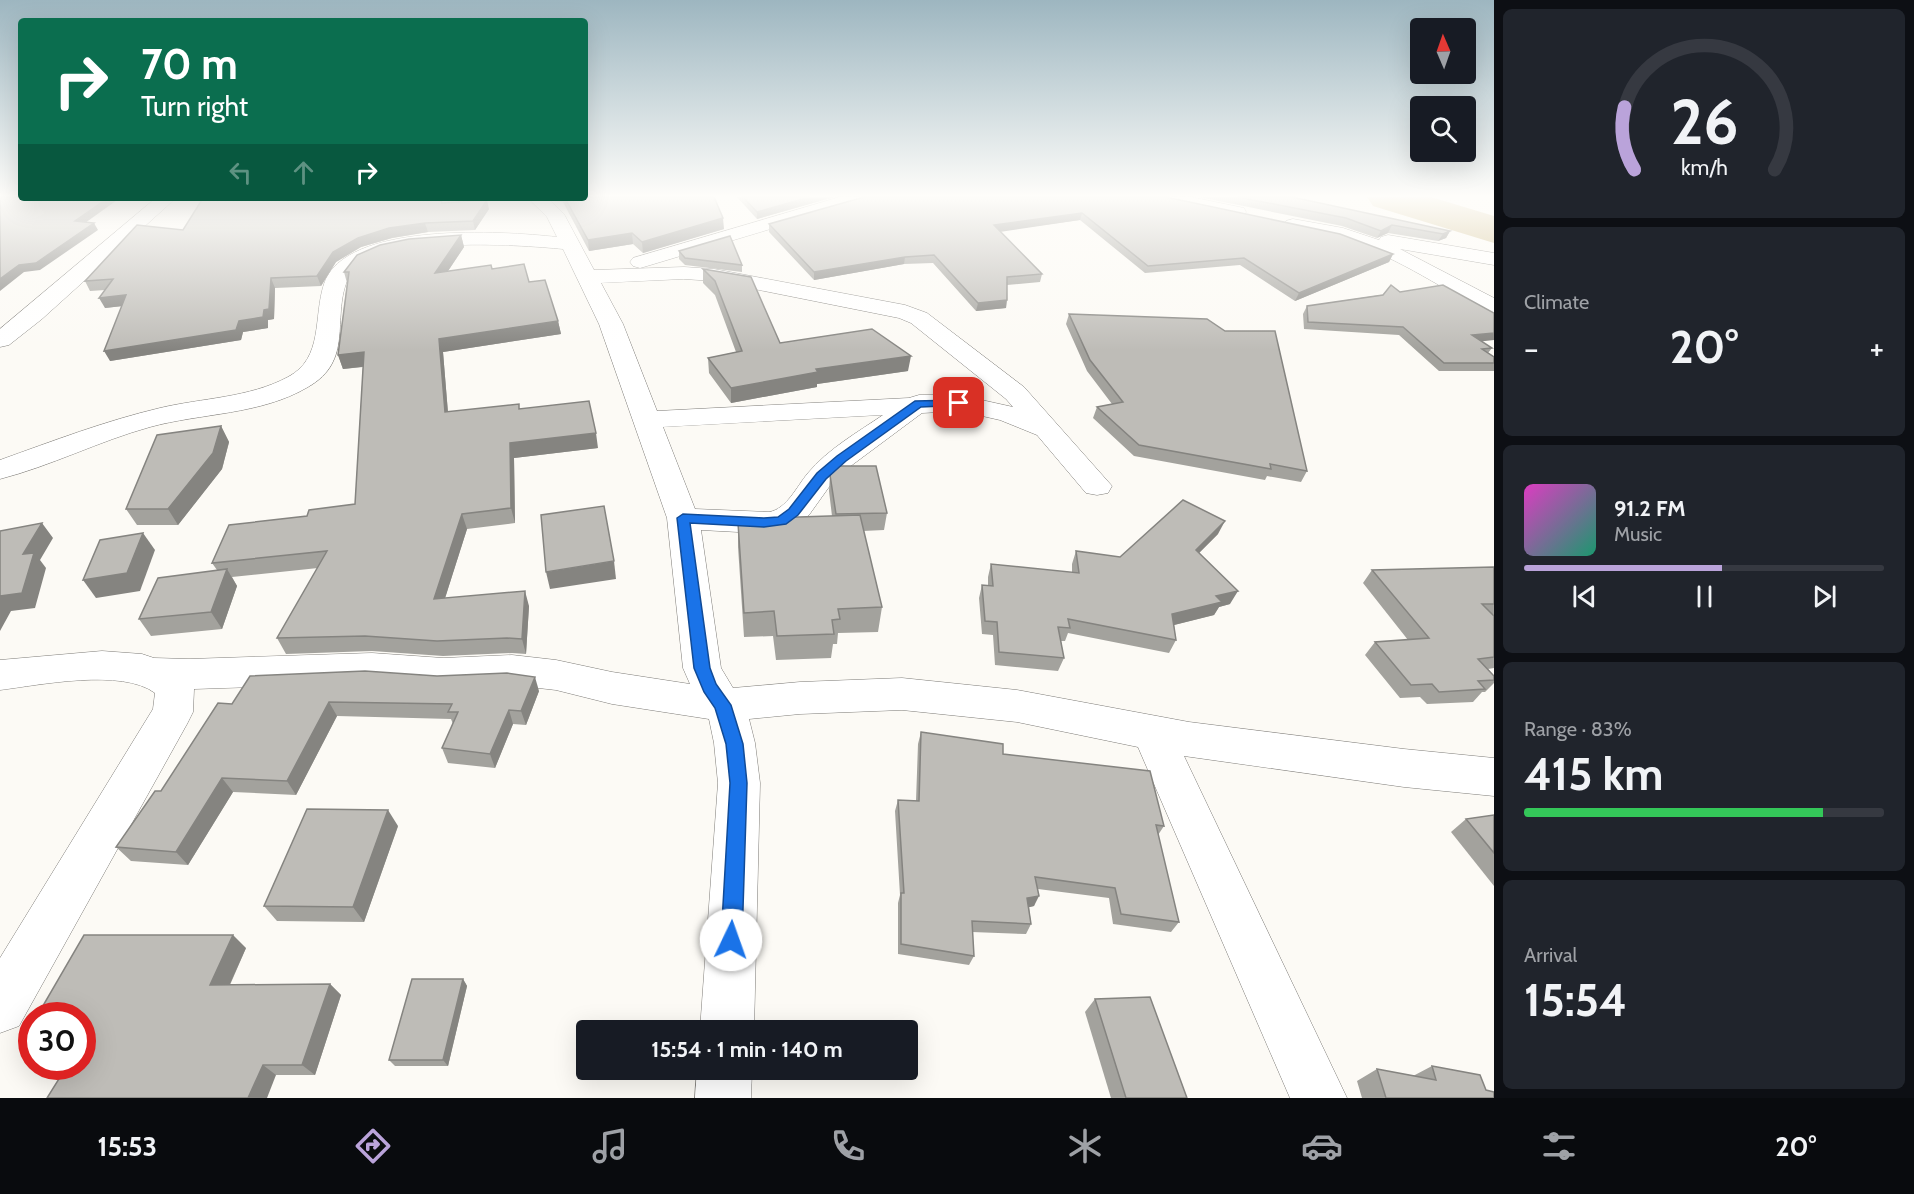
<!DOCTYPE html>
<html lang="en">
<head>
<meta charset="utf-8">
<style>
  :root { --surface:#171b24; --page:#20242c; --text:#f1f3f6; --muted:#9ea1a6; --line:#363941; --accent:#baa3da }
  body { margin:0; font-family:Cabin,sans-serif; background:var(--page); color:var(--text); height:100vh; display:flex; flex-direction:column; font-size:22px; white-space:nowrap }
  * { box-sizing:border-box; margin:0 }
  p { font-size:20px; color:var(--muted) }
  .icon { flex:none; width:33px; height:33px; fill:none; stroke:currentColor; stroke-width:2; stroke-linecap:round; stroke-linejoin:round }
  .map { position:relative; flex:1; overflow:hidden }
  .panel { display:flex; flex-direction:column; gap:9px; padding:9px; background:#0d0f14; width:420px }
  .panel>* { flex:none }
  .guide { position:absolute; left:18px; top:18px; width:570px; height:183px; border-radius:6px; box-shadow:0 6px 24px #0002; background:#0b6e4f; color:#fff; overflow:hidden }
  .needle { width:39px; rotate:358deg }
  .fabs { position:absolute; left:1410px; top:18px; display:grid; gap:12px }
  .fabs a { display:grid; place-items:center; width:66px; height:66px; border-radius:6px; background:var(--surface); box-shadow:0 6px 24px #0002; font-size:30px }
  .speed { position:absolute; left:18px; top:1002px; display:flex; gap:12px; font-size:30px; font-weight:700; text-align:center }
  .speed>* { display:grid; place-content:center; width:78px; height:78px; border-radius:50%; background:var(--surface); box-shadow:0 6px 24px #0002; line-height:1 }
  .speed .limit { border:9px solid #d22; background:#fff; color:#111 }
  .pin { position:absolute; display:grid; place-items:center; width:51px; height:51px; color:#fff; margin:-26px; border-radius:12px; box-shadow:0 3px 9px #0006 }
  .me { position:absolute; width:66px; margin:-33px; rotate:3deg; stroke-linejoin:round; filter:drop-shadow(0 0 4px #0008) }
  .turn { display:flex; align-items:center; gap:21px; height:126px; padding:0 24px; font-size:27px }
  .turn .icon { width:78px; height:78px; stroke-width:2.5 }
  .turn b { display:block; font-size:42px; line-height:51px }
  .lanes { display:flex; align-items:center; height:57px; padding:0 24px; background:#0003; justify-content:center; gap:30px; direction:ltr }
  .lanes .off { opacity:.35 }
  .big { font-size:45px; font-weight:700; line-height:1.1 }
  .panel .card { flex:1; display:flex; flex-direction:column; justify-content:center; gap:9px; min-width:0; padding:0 21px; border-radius:9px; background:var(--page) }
  .panel .dial { align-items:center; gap:0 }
  .dial svg { height:156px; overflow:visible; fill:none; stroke:var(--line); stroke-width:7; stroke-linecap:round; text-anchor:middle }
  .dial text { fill:var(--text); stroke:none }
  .song { display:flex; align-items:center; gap:18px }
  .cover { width:72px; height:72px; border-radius:9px; background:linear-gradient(135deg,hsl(310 70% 55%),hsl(160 70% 35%)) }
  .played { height:6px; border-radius:3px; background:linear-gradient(90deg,var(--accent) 55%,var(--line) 55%) }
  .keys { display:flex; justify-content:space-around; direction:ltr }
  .heat { display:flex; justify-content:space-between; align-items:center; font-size:33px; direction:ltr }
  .charge { height:9px; border-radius:4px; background:linear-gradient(90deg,#34c759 83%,var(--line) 0) }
  .trip { position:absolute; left:576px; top:1020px; width:342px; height:60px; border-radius:6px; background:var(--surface); box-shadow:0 6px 24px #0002; font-weight:700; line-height:60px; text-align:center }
  .menu { display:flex; height:96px; justify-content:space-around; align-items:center; background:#090b0e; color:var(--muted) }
  .menu .icon { width:42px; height:42px }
  .menu .selected { color:var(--accent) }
  .menu b { font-size:27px; color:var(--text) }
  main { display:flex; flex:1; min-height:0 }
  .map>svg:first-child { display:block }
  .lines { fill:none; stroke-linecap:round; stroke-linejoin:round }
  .river { fill:#ccb985; fill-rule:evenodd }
  .street-casing { stroke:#7e7c78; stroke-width:1 }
  .street { fill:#fff; fill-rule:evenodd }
  .wall { fill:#a3a29d }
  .shaded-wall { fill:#858480 }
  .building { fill:#bebcb7; stroke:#858480; stroke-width:1.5 }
  .route { fill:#1a73e8; stroke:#114b97; stroke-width:1.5 }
</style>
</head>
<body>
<main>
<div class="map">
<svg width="1494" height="1098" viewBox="0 0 1494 1098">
  <rect width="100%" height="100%" fill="#fcfaf5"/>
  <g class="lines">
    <path class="river" d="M1367,197H1431L1494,216V243L1373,206Z"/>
    <g class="street-casing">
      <g id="street">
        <path d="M840,197H867L864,201L647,266L640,268L633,266L630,262L633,258Z"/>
        <path d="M1159,197H1191L1244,208L1246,212L1244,216L1237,218L1162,201Z"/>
        <path d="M156,198H176L42,319L9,345L0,347V329Z"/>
        <path d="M528,198H548L564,214L594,270L684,267L714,269L905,305L927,313L1024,387L1112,486L1108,493L1097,495L1086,493L1037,435L1000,420L969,413L959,411L922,413L844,471L829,487L809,515L797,525L779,531L757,533L701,530L721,668L733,688L800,682L902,678L1017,690L1189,722L1404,749L1494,758V796L1404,787L1184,756L1347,1098H1290L1138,747L1017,722L902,710L800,714L749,719L755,743L760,783L754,1030H700L718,783L714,743L709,719L612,704L556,690L512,685L443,688L372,683L194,689L193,712L187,724L19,1026L0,1033V958L153,709L155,693C122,668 40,685 0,690V660L102,651L142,654L154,658L189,659L372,653L443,658L512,655L556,660L612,672L690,684L683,668L667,518L599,324L563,249C520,245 366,233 347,281C332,319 354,361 308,387C261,415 201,413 150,427C99,441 51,466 0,479V460C53,441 105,421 160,408C202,398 249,398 288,377C324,358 313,317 324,284C344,221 504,231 557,237L547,217ZM684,279L714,281L899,318L911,323L1006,399L1013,407L959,395H919L909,398L657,411L623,324L601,283ZM883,415C858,432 828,449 808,473C797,486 787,509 769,512L695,509L663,427Z"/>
        <path d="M1293,219L1343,228L1379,240L1381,237L1388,235L1494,253V265L1400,249L1494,298V314L1486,312C1438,286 1390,252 1336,238C1320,234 1303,233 1286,229L1283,225L1286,221Z"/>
        <path d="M697,1070H752L751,1098H695Z"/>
      </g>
    </g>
    <use href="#street" class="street"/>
  </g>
  <g class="wall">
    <path d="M737,197H834L757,219Z"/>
    <path d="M1166,197L1393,254L1389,262L1295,301L1240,265L1145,273L1080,220L1000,231L1042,274L1040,282L1007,285L1006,308L976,311L933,263L904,264L814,280L769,232V224Z"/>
    <path d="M1199,197H1292L1450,231L1446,238L1438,241L1388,233L1377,238L1342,226Z"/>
    <path d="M552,198H585L724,229L643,253L633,244L589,251L563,202L554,201Z"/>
    <path d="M442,203L489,209L475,230L428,232L392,238L361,247L336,262L321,286L275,288L274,319L268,320V328L243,332L241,340L110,361L122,306L105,308V290L90,291L85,281L183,230Z"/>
    <path d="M461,235L464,247L448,271L492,269L529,282L558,321L561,334L443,352L448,412L520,409L598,448L514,458L515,523L467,529L445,598L529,606L526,654L512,653L443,656L372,651L286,654L277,638L318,568L232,577L237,586L222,629L151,636L139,619L217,570L212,563L307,516L355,504L363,367L343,369L338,355L347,283L344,272Z"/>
    <path d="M679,251L742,265V272L685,265L679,259Z"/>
    <path d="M703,269L780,343L908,371L817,384V387L731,403L709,373L708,358L736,352L715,295L703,283Z"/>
    <path d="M1400,292L1492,348L1488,353L1494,357V371H1439L1399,335L1304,329L1303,314L1307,306Z"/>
    <path d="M1069,314L1307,471L1301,482L1267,476L1265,480L1134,456L1093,418L1097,407L1112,404L1087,371L1066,324Z"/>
    <path d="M221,426L229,442L222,469L178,525H137L126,509Z"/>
    <path d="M830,475L887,513L884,530L863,531L882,607L878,632L838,633L837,644H833L831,658L776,660L773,636L744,637L738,547V523L768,521L832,516L829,491Z"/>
    <path d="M1218,534L1199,553L1230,604L1219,607L1214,615L1174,625L1176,640L1169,653L1068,633L1065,641H1061L1064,658L1058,671L995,665L993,635L982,634L979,598L982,585L988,586V577L991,564L1072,573V564L1076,551L1120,557Z"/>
    <path d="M1494,567V668L1488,669L1494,676V683L1485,692H1482L1473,702L1427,704L1420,697L1400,698L1365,655L1375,642L1408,640L1363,583L1372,570Z"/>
    <path d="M539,691L526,725L513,724L495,768L448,763L442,748L453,724L451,719L337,716L296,795L233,792L188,865L131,861L116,847L161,791L232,704Z"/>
    <path d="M921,732L1003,754L1164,826L1158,835L1179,922L1171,932L1113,924L1109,898L1038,889L1034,906L1029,907L1031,924L1026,934L972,932L974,956L969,965L898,954V903L900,895L895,811L898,800L916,801L918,744Z"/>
    <path d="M1494,815V886L1451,832L1466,819Z"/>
    <path d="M398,826L364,922L277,921L264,906Z"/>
    <path d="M246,948L230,985L330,984L341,995L315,1075H276L82,1066V1016Z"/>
    <path d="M463,979L467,986L448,1066H395L389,1060Z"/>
    <path d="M1095,999L1187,1098H1111L1085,1012Z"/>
    <path d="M1432,1066L1486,1090L1494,1098H1362L1357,1081L1377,1069L1413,1076Z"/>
  </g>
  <g class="shaded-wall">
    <path d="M810,197H834L757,219V212Z"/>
    <path d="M108,198H120L78,228L75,221Z"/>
    <path d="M487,200L489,209L475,230L473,221Z"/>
    <path d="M1082,213L1080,220L993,233L994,225Z"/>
    <path d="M723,218L724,229L643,253L642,242Z"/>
    <path d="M94,223L98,230L40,270L24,272L0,291V279L19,265Z"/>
    <path d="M425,223L428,232L392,238L361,247L336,262L321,286L317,276L333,252L358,238L389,228Z"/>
    <path d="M1392,225L1388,233L1377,238L1381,231Z"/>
    <path d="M1450,231L1446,238L1438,241L1443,234Z"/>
    <path d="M632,233L633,244L589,251L588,240Z"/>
    <path d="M461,235L464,247L438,286L435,273Z"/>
    <path d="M1393,254L1389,262L1295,301L1299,293Z"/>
    <path d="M905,257L904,264L814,280V272Z"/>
    <path d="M271,278L275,288L274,319L268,320V328L243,332L241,340L110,361L104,351L239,321L264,310Z"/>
    <path d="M126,295L132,305L105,308L99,298Z"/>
    <path d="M1007,300L1006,308L976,311L978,303Z"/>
    <path d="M558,321L561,334L443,352L449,426L445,412L439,339Z"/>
    <path d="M1494,333V340L1467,343L1472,335Z"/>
    <path d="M364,352L369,366L343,369L338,355Z"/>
    <path d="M911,356L908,371L817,384V387L731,403V388L816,369Z"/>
    <path d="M221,426L229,442L222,469L178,525L168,509Z"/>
    <path d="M596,433L598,448L514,458L515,523L511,508L510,443Z"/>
    <path d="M462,514L467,529L440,614L434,599Z"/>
    <path d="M1225,521L1218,534L1189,563L1196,550Z"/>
    <path d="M42,523L53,538L40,560L46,568L35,608L11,611L0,631V596L23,554Z"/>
    <path d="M143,533L155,550L140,591L96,598L83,580Z"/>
    <path d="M614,561L616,579L550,589L546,572Z"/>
    <path d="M227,569L237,586L222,629L211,612Z"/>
    <path d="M525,591L529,606L526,654L522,639Z"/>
    <path d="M1238,591L1230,604L1219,607L1214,615L1166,627L1172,614L1216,596Z"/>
    <path d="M535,677L539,691L526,725L521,711Z"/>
    <path d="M329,702L337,716L296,795L287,781Z"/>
    <path d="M509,710L513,724L495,768L490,754Z"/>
    <path d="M222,778L233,792L188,865L176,852Z"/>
    <path d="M388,810L398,826L364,922L353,907Z"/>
    <path d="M1039,896L1034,906L1022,909L1027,898Z"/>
    <path d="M233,935L246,948L224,997L210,985Z"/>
    <path d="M463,979L467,986L448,1066L443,1060Z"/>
    <path d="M330,984L341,995L315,1075L302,1065Z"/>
    <path d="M263,1065L276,1075L267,1098H248Z"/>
  </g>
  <g class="building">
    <path d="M0,197H21V198H108L75,221L94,223L36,263L19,265L0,279Z"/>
    <path d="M585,197H714L723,218L642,242L632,233L588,240L565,198H585Z"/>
    <path d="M743,197H810L757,212Z"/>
    <path d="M864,197H1166L1340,234L1393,254L1299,293L1244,258L1148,266L1082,213L994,225L1042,274L1007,277V300L978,303L934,255L905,257L814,272L769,224Z"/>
    <path d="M1237,197H1292L1450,231L1443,234L1392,225L1381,231L1346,218Z"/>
    <path d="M203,198H440L442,203L487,200L473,221L425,223L389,228L358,238L333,252L317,276L271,278L269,309L264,310L263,317L239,321L236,330L104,351L126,295L99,298L113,279L85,281L137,225L183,230Z"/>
    <path d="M461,235L435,273L491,265L492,269L524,264L529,282L545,280L558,321L439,339L445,412L519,404V409L589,401L596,433L510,443L511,508L462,514L434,599L525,591L522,639L507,638L437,641L365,636L277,638L327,551L212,563L229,525L307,516L309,510L355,504L364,352L338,355L349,272H344L357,255L380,245L409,239Z"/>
    <path d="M730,236L742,265L685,258L679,251Z"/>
    <path d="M703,269L751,277L780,343L872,329L911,356L816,369L818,372L731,388L708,358L742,351L715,281Z"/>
    <path d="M1391,285L1400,292L1443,285L1494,313V333L1472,335L1492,348L1482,349L1494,357V363H1444L1403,327L1308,322L1307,306L1383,295Z"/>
    <path d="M1069,314L1207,319L1225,331H1275L1307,471L1270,464L1271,469L1139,445L1097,407L1123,402L1090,360Z"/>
    <path d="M221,426L213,453L168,509H126L157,435Z"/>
    <path d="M837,466H876L887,513L836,514L830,475Z"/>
    <path d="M1183,500L1225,521L1196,550L1238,591L1216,596L1222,602L1172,614L1176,640L1068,619L1070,628L1058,627L1064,658L999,652L997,622L985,621L982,585L993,586L991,564L1079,573L1076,551L1120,557Z"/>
    <path d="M604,506L614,561L546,572L541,515Z"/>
    <path d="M860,515L882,607L838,609L840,619L832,620L834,634L777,636L774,611L744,613L738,523L768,521V518Z"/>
    <path d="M42,523L23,554L34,553L22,593L0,596V531Z"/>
    <path d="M143,533L127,573L83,580L100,540Z"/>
    <path d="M1494,567V604H1482L1494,616V657L1478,659L1494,676V680L1478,681L1485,689L1439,692L1432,684L1411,685L1375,642L1429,638L1372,570Z"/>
    <path d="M227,569L211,612L139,619L158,578Z"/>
    <path d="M365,671L437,676L507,673L535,677L521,711L509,710L490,754L442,748L458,712H448L452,704L329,702L287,781L222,778L176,852L116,847L155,791H161L218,703L232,704L250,676Z"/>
    <path d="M921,732L1003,744V754L1150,771L1164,826L1156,825L1179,922L1121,914L1115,888L1035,877L1039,896L1027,898L1031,924L972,921L974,956L901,944V893H904L898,800L919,801Z"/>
    <path d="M307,809L388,810L353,907L264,906Z"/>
    <path d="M1494,815V853L1466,819Z"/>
    <path d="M84,935H233L210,985L330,984L302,1065H263L248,1098H47L67,1066H82V1042L86,1035H82V1016H37Z"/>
    <path d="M412,979H463L443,1060H389Z"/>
    <path d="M1150,997L1187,1098H1126L1095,999Z"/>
    <path d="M32,1026V1035H26Z"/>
    <path d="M1432,1066L1480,1075L1486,1090L1494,1092V1098H1386L1377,1069L1436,1080Z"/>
  </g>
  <linearGradient id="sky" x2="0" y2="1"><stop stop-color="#9db6c0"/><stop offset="0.56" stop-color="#fefdfa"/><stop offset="1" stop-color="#fefdfa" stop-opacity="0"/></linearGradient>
  <rect width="1494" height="350" fill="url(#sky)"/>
  <path class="route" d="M959,400L964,403L963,405L921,407L846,461L826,479L798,515L786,524L764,527L690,523L710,668L716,684L731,705L743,744L747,783L742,940L739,948L731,951L724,948L721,940L730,783L726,744L715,708L704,692L694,668L677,518L683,514L764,518L778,517L789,509L817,473L837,456L915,401Z"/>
</svg>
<div class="fabs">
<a><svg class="needle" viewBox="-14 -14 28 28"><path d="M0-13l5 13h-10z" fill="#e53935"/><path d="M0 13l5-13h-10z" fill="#9ea1a6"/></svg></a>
<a><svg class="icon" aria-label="search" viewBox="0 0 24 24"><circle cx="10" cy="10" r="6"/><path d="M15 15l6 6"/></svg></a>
</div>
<div class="speed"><div class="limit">30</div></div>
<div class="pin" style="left:959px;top:403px;background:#d93025"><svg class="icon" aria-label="arrive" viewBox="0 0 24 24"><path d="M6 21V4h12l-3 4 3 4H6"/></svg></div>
<svg class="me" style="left:731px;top:940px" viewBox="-20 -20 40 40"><circle r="19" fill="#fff"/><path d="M0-13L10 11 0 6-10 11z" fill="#1a73e8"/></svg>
<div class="trip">15:54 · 1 min · 140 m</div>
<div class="guide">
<div class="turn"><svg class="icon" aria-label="right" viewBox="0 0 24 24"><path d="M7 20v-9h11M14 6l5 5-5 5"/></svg><div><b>70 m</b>Turn right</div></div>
<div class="lanes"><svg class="icon off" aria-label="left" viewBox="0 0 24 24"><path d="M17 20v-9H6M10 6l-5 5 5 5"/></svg><svg class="icon off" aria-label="ahead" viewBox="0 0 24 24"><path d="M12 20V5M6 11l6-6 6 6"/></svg><svg class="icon" aria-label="right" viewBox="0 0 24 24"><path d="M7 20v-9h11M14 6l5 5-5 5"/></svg></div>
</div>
</div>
<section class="panel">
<div class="card dial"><svg viewBox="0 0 100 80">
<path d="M14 69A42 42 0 1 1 86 69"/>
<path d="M14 69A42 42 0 0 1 9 37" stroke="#baa3da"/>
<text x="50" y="56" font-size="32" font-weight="700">26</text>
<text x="50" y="72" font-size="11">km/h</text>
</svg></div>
<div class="card"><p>Climate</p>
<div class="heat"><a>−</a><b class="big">20°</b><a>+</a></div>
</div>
<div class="card">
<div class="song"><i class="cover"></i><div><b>91.2 FM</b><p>Music</p></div></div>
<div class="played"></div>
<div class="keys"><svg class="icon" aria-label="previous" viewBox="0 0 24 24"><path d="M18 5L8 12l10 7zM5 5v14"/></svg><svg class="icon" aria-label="pause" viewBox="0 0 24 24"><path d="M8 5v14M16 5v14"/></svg><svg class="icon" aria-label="next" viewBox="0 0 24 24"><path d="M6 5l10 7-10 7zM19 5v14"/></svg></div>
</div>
<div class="card"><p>Range · 83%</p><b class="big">415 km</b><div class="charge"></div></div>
<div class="card"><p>Arrival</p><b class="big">15:54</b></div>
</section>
</main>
<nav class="menu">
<b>15:53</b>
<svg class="icon selected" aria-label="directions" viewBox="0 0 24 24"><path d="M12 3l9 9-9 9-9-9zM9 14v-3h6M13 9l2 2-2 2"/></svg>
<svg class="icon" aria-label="music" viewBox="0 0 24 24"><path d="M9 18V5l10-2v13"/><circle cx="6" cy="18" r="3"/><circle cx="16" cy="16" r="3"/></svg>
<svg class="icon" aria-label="phone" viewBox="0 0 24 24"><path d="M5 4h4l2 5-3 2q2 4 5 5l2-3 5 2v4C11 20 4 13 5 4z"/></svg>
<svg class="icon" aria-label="climate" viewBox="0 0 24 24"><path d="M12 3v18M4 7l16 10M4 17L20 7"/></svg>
<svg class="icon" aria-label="car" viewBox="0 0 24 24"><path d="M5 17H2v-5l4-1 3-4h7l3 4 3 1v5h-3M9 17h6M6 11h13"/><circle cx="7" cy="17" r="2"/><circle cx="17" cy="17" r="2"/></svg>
<svg class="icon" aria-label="filters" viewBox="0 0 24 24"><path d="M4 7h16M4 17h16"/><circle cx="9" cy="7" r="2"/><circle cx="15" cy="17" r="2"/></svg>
<b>20°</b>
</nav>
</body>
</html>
